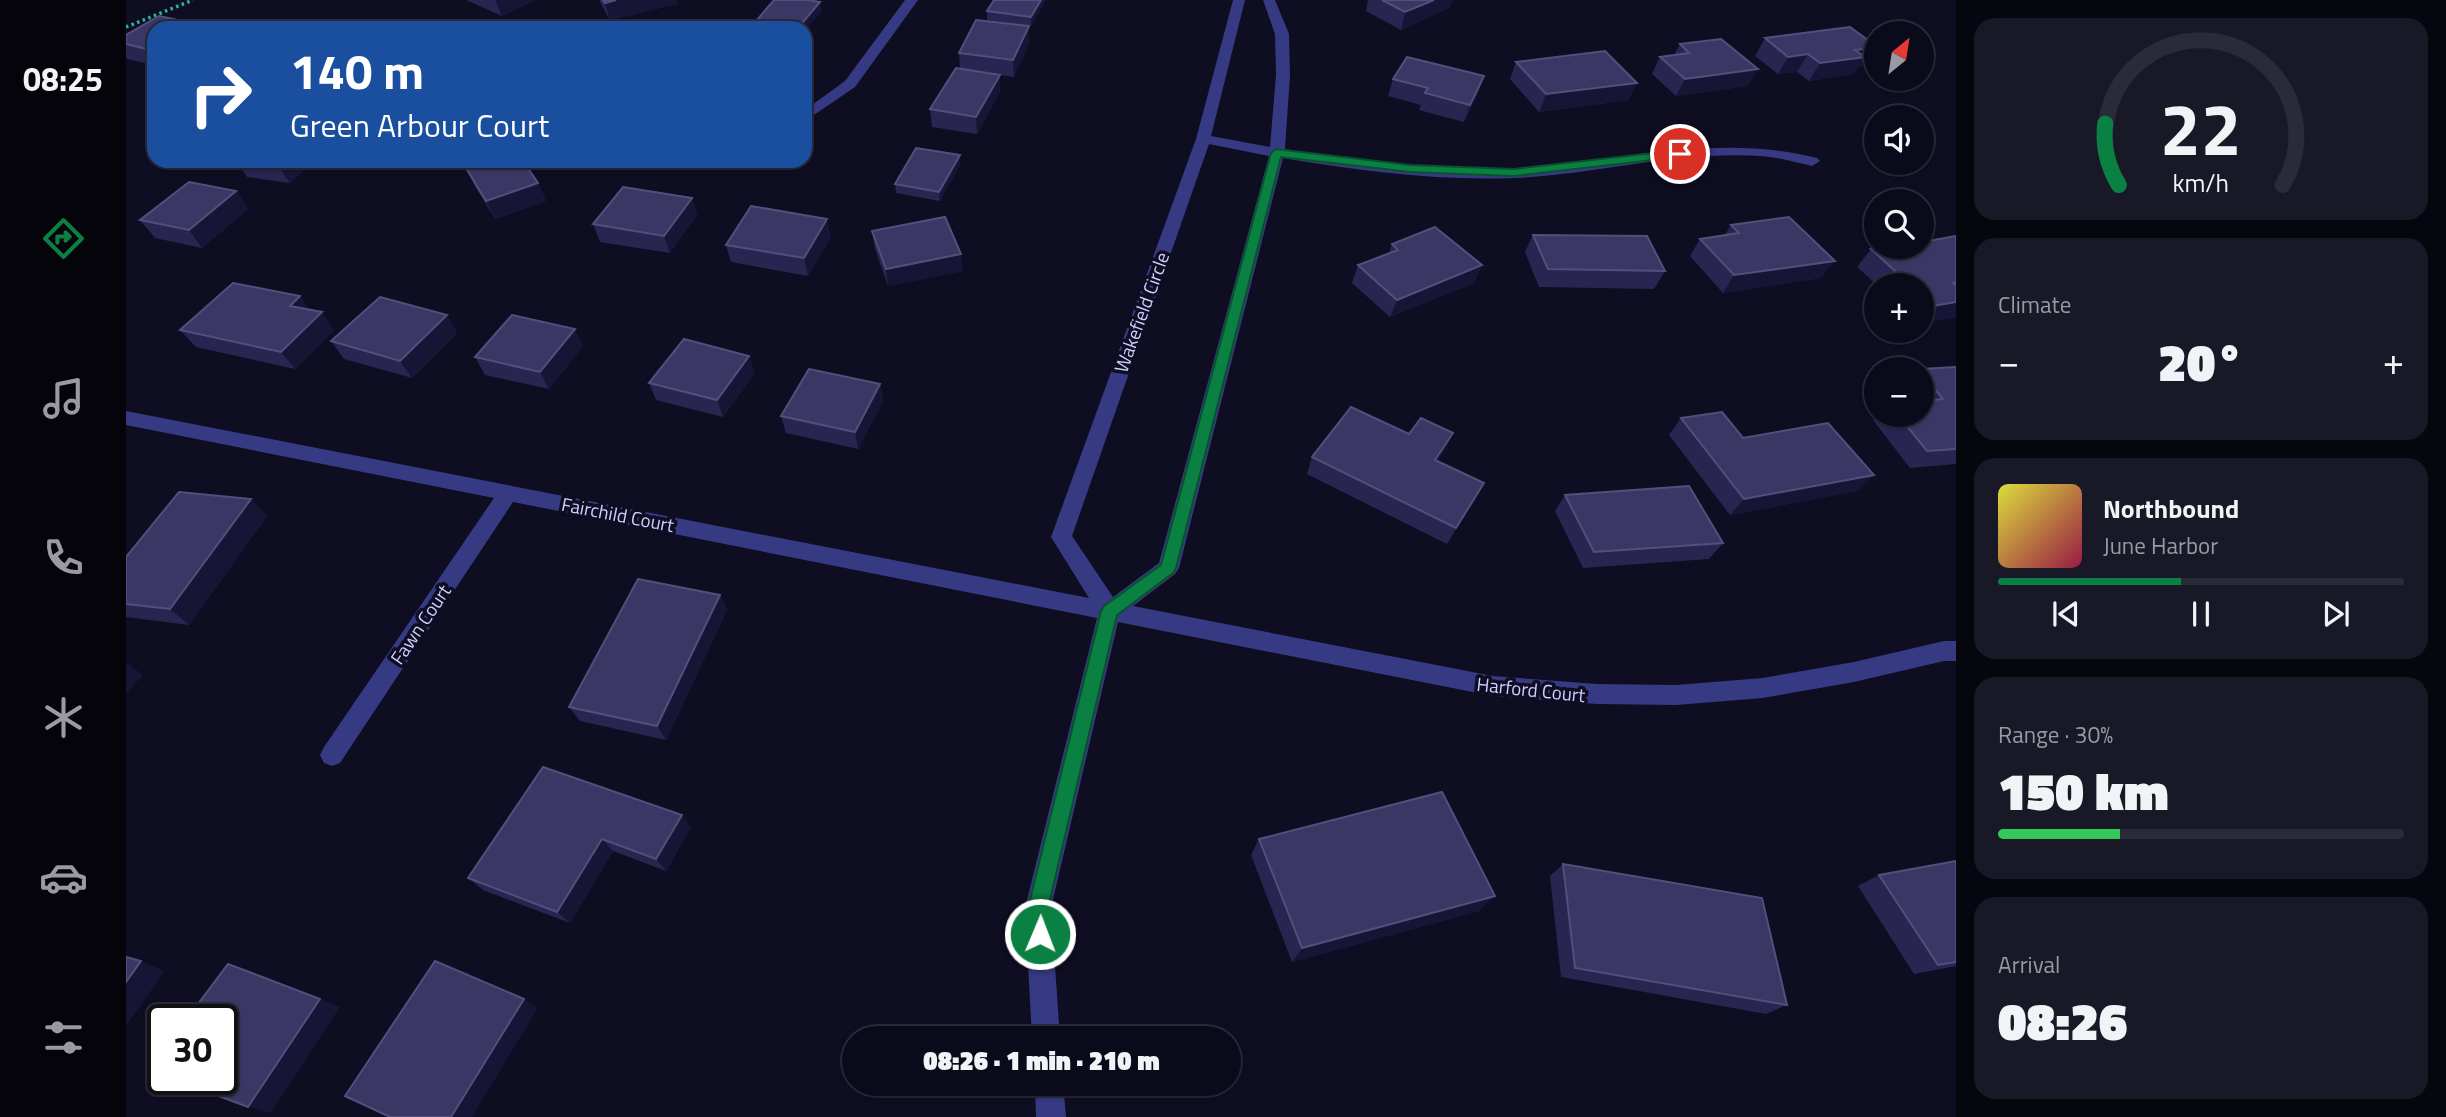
<!DOCTYPE html>
<html lang="en">
<head>
<meta charset="utf-8">
<style>
  :root { --surface:#0a0a1a; --page:#181827; --text:#f1f3f6; --muted:#999aa2; --line:#2a2b39; --accent:#0b8043 }
  body { margin:0; font-family:"Titillium Web",sans-serif; background:var(--page); color:var(--text); height:100vh; display:flex; flex-direction:column; font-size:26px; white-space:nowrap }
  * { box-sizing:border-box; margin:0 }
  p { font-size:23px; color:var(--muted) }
  .icon { flex:none; width:38px; height:38px; fill:none; stroke:currentColor; stroke-width:2; stroke-linecap:round; stroke-linejoin:round }
  .map { position:relative; flex:1; overflow:hidden }
  .drawer { display:flex; flex-direction:column; gap:18px; padding:18px; background:#06060e; width:490px }
  .drawer>* { flex:none }
  .guide { position:absolute; left:21px; top:21px; width:665px; height:147px; border-radius:21px; box-shadow:0 2px 5px #0004,0 0 0 2px var(--line); background:#1a4fa0; color:#fff; overflow:hidden }
  .needle { width:46px; rotate:30deg }
  .buttons { position:absolute; left:1738px; top:21px; display:grid; gap:14px }
  .buttons a { display:grid; place-items:center; width:70px; height:70px; border-radius:50%; background:var(--surface); box-shadow:0 2px 5px #0004,0 0 0 2px var(--line); font-size:35px }
  .speed { position:absolute; left:21px; top:1004px; display:flex; gap:14px; font-size:35px; font-weight:700; text-align:center }
  .speed>* { display:grid; place-content:center; width:91px; height:91px; border-radius:50%; background:var(--surface); box-shadow:0 2px 5px #0004,0 0 0 2px var(--line); line-height:1 }
  .speed .limit { border:4px solid #111; border-radius:10px; background:#fff; color:#111 }
  .pin { position:absolute; display:grid; place-items:center; width:60px; height:60px; color:#fff; margin:-30px; border:4px solid #fff; border-radius:50%; box-shadow:0 2px 7px #0007 }
  .me { position:absolute; width:77px; margin:-38px; rotate:1deg; stroke-linejoin:round; filter:drop-shadow(0 0 5px #0008) }
  .turn { display:flex; align-items:center; gap:24px; height:147px; padding:0 28px; font-size:32px }
  .turn .icon { width:91px; height:91px; stroke-width:2.5 }
  .turn b { display:block; font-size:49px; line-height:60px }
  .big { font-size:52px; font-weight:800; line-height:1.1 }
  .drawer .tile { flex:1; display:flex; flex-direction:column; justify-content:center; gap:10px; min-width:0; padding:0 24px; border-radius:21px; background:var(--page) }
  .drawer .dial { align-items:center; gap:0 }
  .dial svg { height:182px; overflow:visible; fill:none; stroke:var(--line); stroke-width:7; stroke-linecap:round; text-anchor:middle }
  .dial text { fill:var(--text); stroke:none }
  .song { display:flex; align-items:center; gap:21px }
  .cover { width:84px; height:84px; border-radius:10px; background:linear-gradient(135deg,hsl(60 70% 55%),hsl(340 70% 35%)) }
  .played { height:7px; border-radius:4px; background:linear-gradient(90deg,var(--accent) 45%,var(--line) 45%) }
  .keys { display:flex; justify-content:space-around; direction:ltr }
  .heat { display:flex; justify-content:space-between; align-items:center; font-size:38px; direction:ltr }
  .charge { height:10px; border-radius:5px; background:linear-gradient(90deg,#34c759 30%,var(--line) 0) }
  .trip { position:absolute; left:716px; top:1026px; width:399px; height:70px; border-radius:35px; background:var(--surface); box-shadow:0 2px 5px #0004,0 0 0 2px var(--line); font-weight:800; line-height:70px; text-align:center }
  main { display:flex; flex:1; min-height:0 }
  .dock { display:flex; flex-direction:column; width:126px; justify-content:space-around; align-items:center; background:#04040a; color:var(--muted) }
  .dock .icon { width:49px; height:49px }
  .dock .on { color:var(--accent) }
  .dock b { font-size:32px; color:var(--text) }
  .map>svg:first-child { display:block }
  .lines { fill:none; stroke-linecap:round; stroke-linejoin:round }
  .path { stroke:#29b7a1; stroke-width:3.5; stroke-dasharray:2.5 3.5; stroke-linecap:butt }
  .street { fill:#363a83; fill-rule:evenodd }
  .wall { fill:#292551 }
  .shaded-wall { fill:#171436 }
  .building { fill:#3b3764; stroke:#524f7c; stroke-width:2 }
  .route { fill:#0b8043; stroke:#07532c; stroke-width:2 }
  .labels { text-anchor:middle; dominant-baseline:central; stroke-width:7; stroke-linejoin:round; paint-order:stroke }
  .street-label { font-size:19px; fill:#cfceff; stroke:#0e0d22 }
</style>
</head>
<body>
<main>
<nav class="dock">
<b>08:25</b>
<svg class="icon on" aria-label="directions" viewBox="0 0 24 24"><path d="M12 3l9 9-9 9-9-9zM9 14v-3h6M13 9l2 2-2 2"/></svg>
<svg class="icon" aria-label="music" viewBox="0 0 24 24"><path d="M9 18V5l10-2v13"/><circle cx="6" cy="18" r="3"/><circle cx="16" cy="16" r="3"/></svg>
<svg class="icon" aria-label="phone" viewBox="0 0 24 24"><path d="M5 4h4l2 5-3 2q2 4 5 5l2-3 5 2v4C11 20 4 13 5 4z"/></svg>
<svg class="icon" aria-label="climate" viewBox="0 0 24 24"><path d="M12 3v18M4 7l16 10M4 17L20 7"/></svg>
<svg class="icon" aria-label="car" viewBox="0 0 24 24"><path d="M5 17H2v-5l4-1 3-4h7l3 4 3 1v5h-3M9 17h6M6 11h13"/><circle cx="7" cy="17" r="2"/><circle cx="17" cy="17" r="2"/></svg>
<svg class="icon" aria-label="filters" viewBox="0 0 24 24"><path d="M4 7h16M4 17h16"/><circle cx="9" cy="7" r="2"/><circle cx="15" cy="17" r="2"/></svg>
</nav>
<div class="map">
<svg width="1830" height="1117" viewBox="0 0 1830 1117">
  <rect width="100%" height="100%" fill="#0e0d22"/>
  <g class="lines">
    <path class="path" d="M0,27L67,0"/>
    <g class="street">
      <path d="M779,0H792L729,87L679,121V110L719,81Z"/>
      <path d="M1107,0H1119L1085,136L1144,147L1150,75L1149,34L1137,0H1149L1163,34L1164,75L1159,149C1235,162 1313,172 1391,168C1495,163 1588,132 1691,158L1694,161L1686,166C1669,162 1651,157 1634,156C1552,151 1472,174 1390,178C1312,181 1234,171 1157,158L1053,568L1049,574L1007,606L1367,676L1471,684L1550,685L1637,678L1728,662L1818,641H1830V661H1818L1728,682L1637,698L1550,705L1471,704L1367,696L992,622L925,908L934,1038H906L899,908L971,618L387,502L214,763L206,766L198,763L194,755L198,747L368,498L0,425V411L963,598L925,537L1070,139ZM1083,144L1143,156L1033,563L987,597L946,536Z"/>
      <path d="M909,1083H937L940,1117H910Z"/>
    </g>
  </g>
  <g class="wall">
    <path d="M340,0H409L376,16Z"/>
    <path d="M473,0H550L551,4L484,20Z"/>
    <path d="M920,0L905,26L861,20V11Z"/>
    <path d="M1242,0H1326L1323,8L1275,30L1240,11Z"/>
    <path d="M696,11L679,28H632L630,21Z"/>
    <path d="M28,28V65L1,59L0,57V35Z"/>
    <path d="M1639,38L1750,46V49L1740,65L1733,66L1727,74L1683,81L1671,72L1652,74L1629,56Z"/>
    <path d="M903,43L888,77L874,75V92L851,134L806,127L804,109L834,69L833,53Z"/>
    <path d="M1554,44L1622,86L1550,96L1526,74L1534,57L1548,55Z"/>
    <path d="M1390,62L1503,100L1413,112L1384,79Z"/>
    <path d="M1358,76L1352,94L1338,122L1293,110L1295,105L1262,96L1267,79Z"/>
    <path d="M834,155V165L814,201L770,193L769,184Z"/>
    <path d="M110,161H204L195,170L180,168L164,183L121,177Z"/>
    <path d="M340,168L412,183L420,201L369,219L349,186Z"/>
    <path d="M110,191L122,209L76,248L29,238L14,220Z"/>
    <path d="M566,198L571,215L544,253L474,242L467,224Z"/>
    <path d="M1605,225L1695,278L1597,293L1564,256L1574,239L1599,235Z"/>
    <path d="M746,231L837,271L762,286L749,249Z"/>
    <path d="M1407,235L1539,271L1528,289L1413,287L1399,252Z"/>
    <path d="M1830,236V317L1796,323V285H1751L1731,267L1745,249L1762,247H1796V242Z"/>
    <path d="M705,237L682,276L605,262L600,245Z"/>
    <path d="M1266,244L1356,265L1348,283L1264,317L1226,283L1232,265L1263,253Z"/>
    <path d="M183,310L208,330L169,369L70,347L54,330Z"/>
    <path d="M321,315L331,333L286,378L218,359L205,341Z"/>
    <path d="M457,346L423,389L359,375L349,357Z"/>
    <path d="M1830,367V464L1784,468L1747,420L1752,415H1796V369Z"/>
    <path d="M629,373L597,417L530,400L523,383Z"/>
    <path d="M754,384L757,401L732,449L660,433L655,416Z"/>
    <path d="M1555,418L1617,438L1732,491L1604,515L1543,435Z"/>
    <path d="M1327,433L1319,450L1311,461L1358,483L1349,499L1321,544L1181,474L1186,457L1283,434Z"/>
    <path d="M1439,495L1597,543L1583,559L1457,568L1429,511Z"/>
    <path d="M125,499L141,516L63,625L0,617V557Z"/>
    <path d="M594,595L601,610L540,740L454,721L443,707Z"/>
    <path d="M417,767L565,827L540,871L487,851L444,923L357,890L342,878Z"/>
    <path d="M1133,839L1353,911L1166,962L1125,855Z"/>
    <path d="M1830,861V966L1788,974L1732,886L1753,875Z"/>
    <path d="M1437,864L1661,1005L1640,1014L1435,977L1424,876Z"/>
  </g>
  <g class="shaded-wall">
    <path d="M369,0H409L376,16Z"/>
    <path d="M490,0H550L551,4L484,20L479,3Z"/>
    <path d="M915,0H920L905,26V17Z"/>
    <path d="M1308,0H1326L1323,8L1275,30L1279,12Z"/>
    <path d="M694,2L696,11L679,31V28H673Z"/>
    <path d="M903,26V43L888,77L887,60Z"/>
    <path d="M1750,48V49L1740,65L1733,66L1727,74L1683,81L1694,63L1729,50Z"/>
    <path d="M1682,54L1671,72L1652,74L1662,57Z"/>
    <path d="M1632,69L1622,86L1550,96L1559,79Z"/>
    <path d="M874,75V92L851,134L850,117Z"/>
    <path d="M1358,76L1352,94L1338,122L1344,105Z"/>
    <path d="M1511,83L1503,100L1413,112L1420,94Z"/>
    <path d="M834,155V165L814,201L813,192Z"/>
    <path d="M157,161H176L180,168L164,183L152,166Z"/>
    <path d="M190,161H204L195,170Z"/>
    <path d="M412,183L420,201L369,219L360,201Z"/>
    <path d="M110,191L122,209L76,248L63,230Z"/>
    <path d="M566,198L571,215L544,253L538,236Z"/>
    <path d="M701,219L705,237L682,276L678,258Z"/>
    <path d="M835,254L837,271L762,286L760,269Z"/>
    <path d="M1709,261L1695,278L1597,293L1608,275Z"/>
    <path d="M1356,265L1348,283L1264,317L1271,300Z"/>
    <path d="M174,296L187,314L164,306Z"/>
    <path d="M1830,302V317L1796,323V319L1807,306Z"/>
    <path d="M196,312L208,330L169,369L155,352Z"/>
    <path d="M321,315L331,333L286,378L274,361Z"/>
    <path d="M449,329L457,346L423,389L414,372Z"/>
    <path d="M623,356L629,373L597,417L591,400Z"/>
    <path d="M754,384L757,401L732,449L729,432Z"/>
    <path d="M1327,433L1319,450L1301,477L1309,460Z"/>
    <path d="M1748,475L1732,491L1604,515L1618,499Z"/>
    <path d="M1358,483L1349,499L1321,544L1330,528Z"/>
    <path d="M125,499L141,516L63,625L44,609Z"/>
    <path d="M594,595L601,610L540,740L531,726Z"/>
    <path d="M0,662L17,675L0,694Z"/>
    <path d="M556,815L565,827L540,871L530,859Z"/>
    <path d="M476,839L487,851L444,923L431,912Z"/>
    <path d="M1369,896L1353,911L1166,962L1176,948Z"/>
    <path d="M15,961L39,971L0,1026V982Z"/>
    <path d="M194,999L214,1007L145,1113L122,1107Z"/>
    <path d="M398,999L412,1008L346,1117H325Z"/>
  </g>
  <g class="building">
    <path d="M477,0H490L479,3Z"/>
    <path d="M648,0H682L694,2L673,27L630,21Z"/>
    <path d="M868,0H915L905,17L861,11Z"/>
    <path d="M1256,0H1308L1279,12Z"/>
    <path d="M33,16L80,26L77,28H28V51L0,44V35Z"/>
    <path d="M850,20L903,26L887,60L833,53Z"/>
    <path d="M130,21L176,28H120Z"/>
    <path d="M1724,27L1750,46V48L1729,50L1739,57L1694,63L1682,54L1662,57L1639,38Z"/>
    <path d="M1595,39L1632,69L1559,79L1534,57L1563,53L1554,44Z"/>
    <path d="M1479,51L1511,83L1420,94L1390,62Z"/>
    <path d="M1281,57L1358,76L1344,105L1299,93L1302,88L1267,79Z"/>
    <path d="M830,68L874,75L850,117L804,109Z"/>
    <path d="M790,148L834,155L813,192L769,184Z"/>
    <path d="M120,161H157L152,166Z"/>
    <path d="M363,161H397L412,183L360,201L340,168Z"/>
    <path d="M63,182L110,191L63,230L14,220Z"/>
    <path d="M497,187L566,198L538,236L467,224Z"/>
    <path d="M625,206L701,219L678,258L600,245Z"/>
    <path d="M819,217L835,254L760,269L746,231Z"/>
    <path d="M1663,217L1709,261L1608,275L1574,239L1613,233L1605,225Z"/>
    <path d="M1309,227L1356,265L1271,300L1232,265L1272,250L1266,244Z"/>
    <path d="M1407,235L1521,236L1539,271L1422,269Z"/>
    <path d="M1830,236V283H1827L1830,286V302L1807,306L1796,296V285H1784L1745,249L1762,247H1796V242Z"/>
    <path d="M107,283L174,296L164,306L196,312L155,352L54,330Z"/>
    <path d="M254,297L321,315L274,361L205,341Z"/>
    <path d="M386,315L449,329L414,372L349,357Z"/>
    <path d="M558,339L623,356L591,400L523,383Z"/>
    <path d="M1830,367V449L1801,451L1772,415H1796V401L1817,399L1796,374V369Z"/>
    <path d="M683,369L754,384L729,432L655,416Z"/>
    <path d="M1225,407L1283,434L1295,418L1327,433L1309,460L1358,483L1330,528L1186,457Z"/>
    <path d="M1596,412L1617,438L1702,423L1748,475L1618,499L1555,418Z"/>
    <path d="M1563,486L1597,543L1468,552L1439,495Z"/>
    <path d="M53,492L125,499L44,609L0,604V557Z"/>
    <path d="M512,579L594,595L531,726L443,707Z"/>
    <path d="M417,767L556,815L530,859L476,839L431,912L342,878Z"/>
    <path d="M1316,792L1369,896L1176,948L1133,839Z"/>
    <path d="M1830,861V962L1812,965L1753,875Z"/>
    <path d="M1437,864L1636,898L1661,1005L1449,968Z"/>
    <path d="M0,957L15,961L0,982Z"/>
    <path d="M309,961L398,999L325,1117H264L219,1096Z"/>
    <path d="M102,964L194,999L122,1107L50,1080H96V1020H60Z"/>
    <path d="M37,1052V1074L24,1070Z"/>
  </g>
  <path class="route" d="M1150,149L1284,165L1388,169L1554,150L1560,154L1554,157L1388,176L1284,172L1155,157L1050,568L1047,573L991,615L922,908L924,934L921,941L914,944L906,941L902,908L975,611L978,606L1035,565L1145,153Z"/>
  <g class="labels">
    <g class="street-label">
      <text transform="translate(1015 312) rotate(-70)">Wakefield Circle</text>
      <text transform="translate(492 514) rotate(11)">Fairchild Court</text>
      <text transform="translate(294 624) rotate(-56)">Fawn Court</text>
      <text transform="translate(1405 689) rotate(6)">Harford Court</text>
    </g>
  </g>
</svg>
<div class="buttons">
<a><svg class="needle" viewBox="-14 -14 28 28"><path d="M0-13l5 13h-10z" fill="#e53935"/><path d="M0 13l5-13h-10z" fill="#999aa2"/></svg></a>
<a><svg class="icon" aria-label="sound" viewBox="0 0 24 24"><path d="M4 9h4l5-4v14l-5-4H4zM17 9q2 3 0 6"/></svg></a>
<a><svg class="icon" aria-label="search" viewBox="0 0 24 24"><circle cx="10" cy="10" r="6"/><path d="M15 15l6 6"/></svg></a>
<a>+</a>
<a>−</a>
</div>
<div class="speed"><div class="limit">30</div></div>
<div class="pin" style="left:1554px;top:154px;background:#d93025"><svg class="icon" aria-label="arrive" viewBox="0 0 24 24"><path d="M6 21V4h12l-3 4 3 4H6"/></svg></div>
<svg class="me" style="left:914px;top:934px" viewBox="-20 -20 40 40"><circle r="17" fill="#0b8043" stroke="#fff" stroke-width="3"/><path d="M0-11L8 9 0 5-8 9z" fill="#fff"/></svg>
<div class="trip">08:26 · 1 min · 210 m</div>
<div class="guide">
<div class="turn"><svg class="icon" aria-label="right" viewBox="0 0 24 24"><path d="M7 20v-9h11M14 6l5 5-5 5"/></svg><div><b>140 m</b>Green Arbour Court</div></div>
</div>
</div>
<section class="drawer">
<div class="tile dial"><svg viewBox="0 0 100 80">
<path d="M14 69A42 42 0 1 1 86 69"/>
<path d="M14 69A42 42 0 0 1 8 42" stroke="#0b8043"/>
<text x="50" y="56" font-size="32" font-weight="700">22</text>
<text x="50" y="72" font-size="11">km/h</text>
</svg></div>
<div class="tile"><p>Climate</p>
<div class="heat"><a>−</a><b class="big">20°</b><a>+</a></div>
</div>
<div class="tile">
<div class="song"><i class="cover"></i><div><b>Northbound</b><p>June Harbor</p></div></div>
<div class="played"></div>
<div class="keys"><svg class="icon" aria-label="previous" viewBox="0 0 24 24"><path d="M18 5L8 12l10 7zM5 5v14"/></svg><svg class="icon" aria-label="pause" viewBox="0 0 24 24"><path d="M8 5v14M16 5v14"/></svg><svg class="icon" aria-label="next" viewBox="0 0 24 24"><path d="M6 5l10 7-10 7zM19 5v14"/></svg></div>
</div>
<div class="tile"><p>Range · 30%</p><b class="big">150 km</b><div class="charge"></div></div>
<div class="tile"><p>Arrival</p><b class="big">08:26</b></div>
</section>
</main>
</body>
</html>
